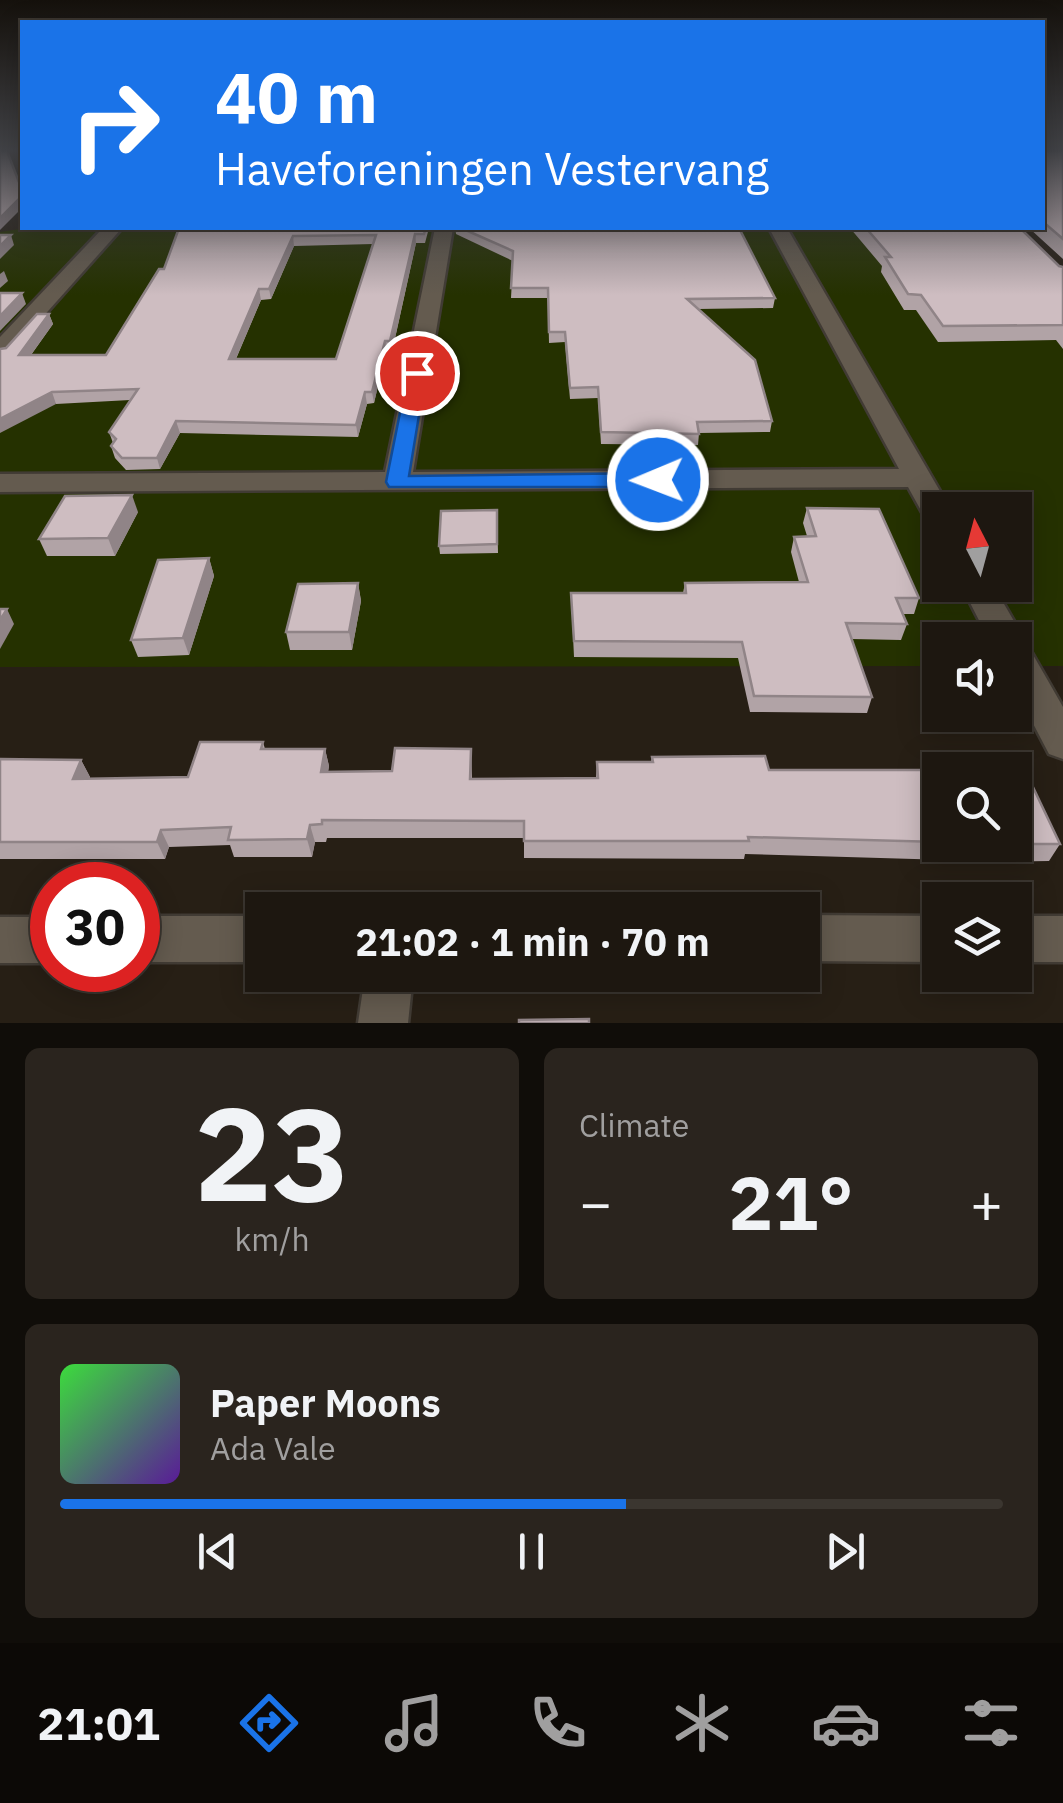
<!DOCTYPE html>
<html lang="en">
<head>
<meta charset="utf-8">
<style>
  :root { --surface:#1d1710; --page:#2a241e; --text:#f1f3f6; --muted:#a09f9f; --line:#3b3630; --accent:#1a73e8 }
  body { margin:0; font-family:"IBM Plex Sans",sans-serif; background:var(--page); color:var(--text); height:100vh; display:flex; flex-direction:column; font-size:38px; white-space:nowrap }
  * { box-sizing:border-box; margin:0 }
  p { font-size:32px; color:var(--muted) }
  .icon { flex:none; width:55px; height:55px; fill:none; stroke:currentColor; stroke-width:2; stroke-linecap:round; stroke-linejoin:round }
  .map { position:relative; height:1023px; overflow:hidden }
  .details { display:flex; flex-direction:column; gap:25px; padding:25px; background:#100d09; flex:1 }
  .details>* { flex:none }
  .guide { position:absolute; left:20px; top:20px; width:1025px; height:210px; border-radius:0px; box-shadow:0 5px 25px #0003,0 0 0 2px var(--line); background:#1a73e8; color:#fff; overflow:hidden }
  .needle { width:65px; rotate:354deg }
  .buttons { position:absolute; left:922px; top:492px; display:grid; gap:20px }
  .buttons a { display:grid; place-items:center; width:110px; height:110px; border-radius:0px; background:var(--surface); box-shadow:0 5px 25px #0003,0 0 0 2px var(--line); font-size:50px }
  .speed { position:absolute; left:30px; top:862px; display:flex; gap:20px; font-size:50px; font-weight:700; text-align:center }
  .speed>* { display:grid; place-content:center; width:130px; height:130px; border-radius:50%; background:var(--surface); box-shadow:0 5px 25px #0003,0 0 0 2px var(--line); line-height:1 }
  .speed .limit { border:15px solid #d22; background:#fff; color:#111 }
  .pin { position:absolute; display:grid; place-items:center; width:85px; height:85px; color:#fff; margin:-42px; border:5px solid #fff; border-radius:50%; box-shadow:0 2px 10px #0007 }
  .me { position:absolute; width:110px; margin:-55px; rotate:269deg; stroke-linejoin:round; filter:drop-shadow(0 0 8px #0008) }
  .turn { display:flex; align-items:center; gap:35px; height:210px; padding:0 30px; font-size:45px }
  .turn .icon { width:130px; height:130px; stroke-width:2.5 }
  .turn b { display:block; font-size:70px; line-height:85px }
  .big { font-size:75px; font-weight:700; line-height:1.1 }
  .details .widget { flex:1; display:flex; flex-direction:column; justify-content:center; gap:15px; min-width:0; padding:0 35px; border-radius:15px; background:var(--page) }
  .details .dial { align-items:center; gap:0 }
  .dial b { font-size:130px; line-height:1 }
  .song { display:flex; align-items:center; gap:30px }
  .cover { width:120px; height:120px; border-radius:15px; background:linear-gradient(135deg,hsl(120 70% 55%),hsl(270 70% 35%)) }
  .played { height:10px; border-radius:5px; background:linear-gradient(90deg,var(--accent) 60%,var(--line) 60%) }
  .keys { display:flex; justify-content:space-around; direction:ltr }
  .heat { display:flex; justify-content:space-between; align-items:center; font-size:55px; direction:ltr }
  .details .tiles { flex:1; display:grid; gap:25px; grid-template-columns:1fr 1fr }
  .widget:last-child { grid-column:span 2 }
  .trip { position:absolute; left:245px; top:892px; width:575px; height:100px; border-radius:0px; background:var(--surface); box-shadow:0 5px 25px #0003,0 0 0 2px var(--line); font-weight:700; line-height:100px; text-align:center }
  .dock { display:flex; height:160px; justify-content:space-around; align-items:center; background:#0c0906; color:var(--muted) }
  .dock .icon { width:70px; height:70px }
  .dock .selected { color:var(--accent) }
  .dock b { font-size:45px; color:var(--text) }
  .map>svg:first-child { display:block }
  .green { fill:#253100; fill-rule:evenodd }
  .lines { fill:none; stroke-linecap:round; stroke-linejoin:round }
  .minor-casing { stroke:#413b34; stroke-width:5 }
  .minor { fill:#645b4f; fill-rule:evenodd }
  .wall { fill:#b1a3a6; fill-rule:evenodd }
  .shaded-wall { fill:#908487 }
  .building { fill:#cebdc1; stroke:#908487; stroke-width:2.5; fill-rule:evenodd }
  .route { fill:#1a73e8; stroke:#114b97; stroke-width:2.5 }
</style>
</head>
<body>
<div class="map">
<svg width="1063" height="1023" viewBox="0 0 1063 1023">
  <rect width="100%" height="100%" fill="#271f15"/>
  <path class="green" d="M26,228H994L1063,300V666H1015V640H940V666L0,667V232ZM940,510H1015V585H940Z"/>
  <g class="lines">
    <g class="minor-casing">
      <g id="minor">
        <path d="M103,228H122L8,356L0,358V337Z"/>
        <path d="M435,228H453L413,472L899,469L769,228H787L951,510H940V528L929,525L908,487L0,492V474L385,472Z"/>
        <path d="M961,585H993L1025,640L1022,644L1028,646L1063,707V759L1049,754L1015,689V640H989Z"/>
        <path d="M802,915L940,916V962L802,961Z"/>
        <rect x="138" y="916" width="124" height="46"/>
        <rect x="1015" y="916" width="48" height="46"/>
        <rect x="0" y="917" width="52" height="46"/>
        <path d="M365,975H413L408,1023H358Z"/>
      </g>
    </g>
    <use href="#minor" class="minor"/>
  </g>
  <g class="wall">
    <path d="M1042,151H1063V259L1029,228H1042Z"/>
    <path d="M179,228H429L425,243H416L392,352H386L374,403L367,404L358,437L180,433L160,469L126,470L115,458L111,446L113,443L109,432L130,400L56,404L6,348L49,314L53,324L31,355H106L164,269ZM373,244L336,359H236L261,300L271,299L294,246Z"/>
    <path d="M455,228H739L775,298L773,308L698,309L772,421L770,432L699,433L698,445L601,444L598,398L570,399L565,342L549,343L548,298H511L513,261L456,234Z"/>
    <path d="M850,228H1020L1059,266L1063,267V349L1056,340L938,342L916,310H904L881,272L882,266Z"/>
    <path d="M807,508L919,598L914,614H902L907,624L901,640L852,639L872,697L867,713L750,712L738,658L574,657L571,593H683L685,583L799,582L791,552L794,537L807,536L803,523Z"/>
    <path d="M497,510L498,553L440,554L439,546Z"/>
    <path d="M138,512L115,556H47L39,539Z"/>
    <path d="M209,558L214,576L189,655L138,657L131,640Z"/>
    <path d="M358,583L361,601L352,650H290L286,632Z"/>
    <path d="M200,742H263L265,749H325L329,766L328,772L392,771L395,748L471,749L472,779L596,778L597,762H651L652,757L765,756L769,770H937L940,764H1022L1060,844L1049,861L982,862L976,849L948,860L745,854L744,859L524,858V838H327L326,842H315L312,857H234L230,845L169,847L165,859H0V759L81,760L90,777L89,779L188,777ZM940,770H1015V845H940Z"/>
  </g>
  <g class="shaded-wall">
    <path d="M22,196V208L0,230V218Z"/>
    <path d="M415,234L416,243L392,352L390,341Z"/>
    <path d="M11,235L14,245L0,259V246Z"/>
    <path d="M293,236L294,246L271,299L269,289Z"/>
    <path d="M4,271L8,281L0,288V274Z"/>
    <path d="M259,289L261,300L231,370L229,359Z"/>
    <path d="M22,293L26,304L0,331V316Z"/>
    <path d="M49,314L53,324L23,366L19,355Z"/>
    <path d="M385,341L386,352L374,403L372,392Z"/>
    <path d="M52,392L56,404L0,433V419Z"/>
    <path d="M365,392L367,404L358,437L356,425Z"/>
    <path d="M176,421L180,433L160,469L157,458Z"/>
    <path d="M132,495L138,512L115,556L108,538Z"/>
    <path d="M209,558L214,576L189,655L183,638Z"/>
    <path d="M358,583L361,601L352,650L349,632Z"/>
    <path d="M7,609L14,624L0,649V620Z"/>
    <path d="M325,749L329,766L325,790L321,772Z"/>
    <path d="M81,760L90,777L82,797L73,779Z"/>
    <path d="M310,825L315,842L312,857L307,839Z"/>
    <path d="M161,830L169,847L165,859L157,842Z"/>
    <path d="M956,845H978L976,849L948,860Z"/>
  </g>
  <g class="building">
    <path d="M0,151H7L22,190V196L0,218Z"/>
    <path d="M1042,151H1063V239L1042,221Z"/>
    <path d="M179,228H426L424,234H415L390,341H385L372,392H365L356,425L176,421L157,458H122L111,446L116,439L109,432L138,389L52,392L0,419V349L6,348L37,314H49L19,355H106L159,269H164ZM376,235L336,359H229L259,289H269L293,236Z"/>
    <path d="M461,228H739L775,298L687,299L755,360L772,421L697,422L699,434L601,432L598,387L570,388L565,332H549L548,288H511L513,251Z"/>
    <path d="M866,228H1020L1059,266L1063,267V325L943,326L921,295L908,294L885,257H891Z"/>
    <path d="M0,235H11L0,246Z"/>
    <path d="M0,293H22L0,316Z"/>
    <path d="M132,495L108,538L39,539L65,496Z"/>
    <path d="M807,508L879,509L919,598H896L907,624L846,623L872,697L754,696L742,642L574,641L571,593H686L685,583L808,582L794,537L816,536Z"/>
    <path d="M497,510V544L439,546L441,511Z"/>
    <path d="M209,558L183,638L131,640L158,560Z"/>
    <path d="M358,583L349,632H286L298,584Z"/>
    <path d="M0,609H7L0,620Z"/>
    <path d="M200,742H263L261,749H325L321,772L392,771L395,748L471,749L470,779L598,778L597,762H653L652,757L765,756L769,770H940V842L748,837L749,841H524V821L322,820V824L310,825L307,839L228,840L231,827L161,830L157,842H0V759L81,760L73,779L188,777Z"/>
    <path d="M940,764H1022L1060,844H1015V770H943Z"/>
    <path d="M589,1019V1023H519V1020Z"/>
  </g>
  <linearGradient id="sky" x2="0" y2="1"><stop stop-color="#15110c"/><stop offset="0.51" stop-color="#414246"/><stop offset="1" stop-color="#414246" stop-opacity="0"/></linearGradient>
  <rect width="1063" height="295" fill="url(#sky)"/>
  <path class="route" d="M417,367L426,373L409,476L658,473L668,480L658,487H389L386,482L408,373Z"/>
</svg>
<div class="buttons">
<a><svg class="needle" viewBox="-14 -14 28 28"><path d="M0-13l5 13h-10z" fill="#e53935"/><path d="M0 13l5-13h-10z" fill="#a09f9f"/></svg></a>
<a><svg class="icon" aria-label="sound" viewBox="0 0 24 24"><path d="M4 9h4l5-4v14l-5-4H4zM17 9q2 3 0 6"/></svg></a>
<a><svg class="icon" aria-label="search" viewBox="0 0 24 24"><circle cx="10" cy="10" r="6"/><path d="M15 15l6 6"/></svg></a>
<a><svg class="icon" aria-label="layers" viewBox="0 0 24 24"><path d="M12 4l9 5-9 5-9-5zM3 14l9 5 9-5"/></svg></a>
</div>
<div class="speed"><div class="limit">30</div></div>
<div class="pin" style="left:417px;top:373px;background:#d93025"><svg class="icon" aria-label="arrive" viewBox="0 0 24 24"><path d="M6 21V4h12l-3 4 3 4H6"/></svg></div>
<svg class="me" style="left:658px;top:480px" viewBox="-20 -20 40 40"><circle r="17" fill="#1a73e8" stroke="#fff" stroke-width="3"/><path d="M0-11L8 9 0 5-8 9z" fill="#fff"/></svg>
<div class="trip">21:02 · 1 min · 70 m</div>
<div class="guide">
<div class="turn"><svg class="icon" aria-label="right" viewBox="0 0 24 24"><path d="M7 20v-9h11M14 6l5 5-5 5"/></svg><div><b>40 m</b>Haveforeningen Vestervang</div></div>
</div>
</div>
<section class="details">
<div class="tiles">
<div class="widget dial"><b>23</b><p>km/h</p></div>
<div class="widget"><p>Climate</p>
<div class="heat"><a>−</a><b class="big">21°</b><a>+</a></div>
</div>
<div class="widget">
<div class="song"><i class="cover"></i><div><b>Paper Moons</b><p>Ada Vale</p></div></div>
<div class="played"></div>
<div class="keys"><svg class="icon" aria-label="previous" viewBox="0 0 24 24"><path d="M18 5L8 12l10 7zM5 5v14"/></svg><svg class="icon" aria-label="pause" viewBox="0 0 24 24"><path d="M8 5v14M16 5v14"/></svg><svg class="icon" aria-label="next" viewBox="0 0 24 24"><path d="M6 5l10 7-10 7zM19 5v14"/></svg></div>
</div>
</div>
</section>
<nav class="dock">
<b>21:01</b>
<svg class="icon selected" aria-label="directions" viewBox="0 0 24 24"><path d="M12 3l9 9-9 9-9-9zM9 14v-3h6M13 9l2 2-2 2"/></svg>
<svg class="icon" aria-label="music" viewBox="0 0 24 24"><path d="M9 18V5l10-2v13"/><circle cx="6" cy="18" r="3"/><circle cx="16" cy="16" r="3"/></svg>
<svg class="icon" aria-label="phone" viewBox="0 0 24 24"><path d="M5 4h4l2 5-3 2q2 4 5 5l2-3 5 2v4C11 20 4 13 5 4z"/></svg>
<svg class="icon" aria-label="climate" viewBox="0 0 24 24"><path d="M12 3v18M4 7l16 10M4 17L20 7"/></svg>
<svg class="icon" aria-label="car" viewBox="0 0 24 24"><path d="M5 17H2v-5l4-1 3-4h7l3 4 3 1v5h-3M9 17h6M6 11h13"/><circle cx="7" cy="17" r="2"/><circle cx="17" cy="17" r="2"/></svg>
<svg class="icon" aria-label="filters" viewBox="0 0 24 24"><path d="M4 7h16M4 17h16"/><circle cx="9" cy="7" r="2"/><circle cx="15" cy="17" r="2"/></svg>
</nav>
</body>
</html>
